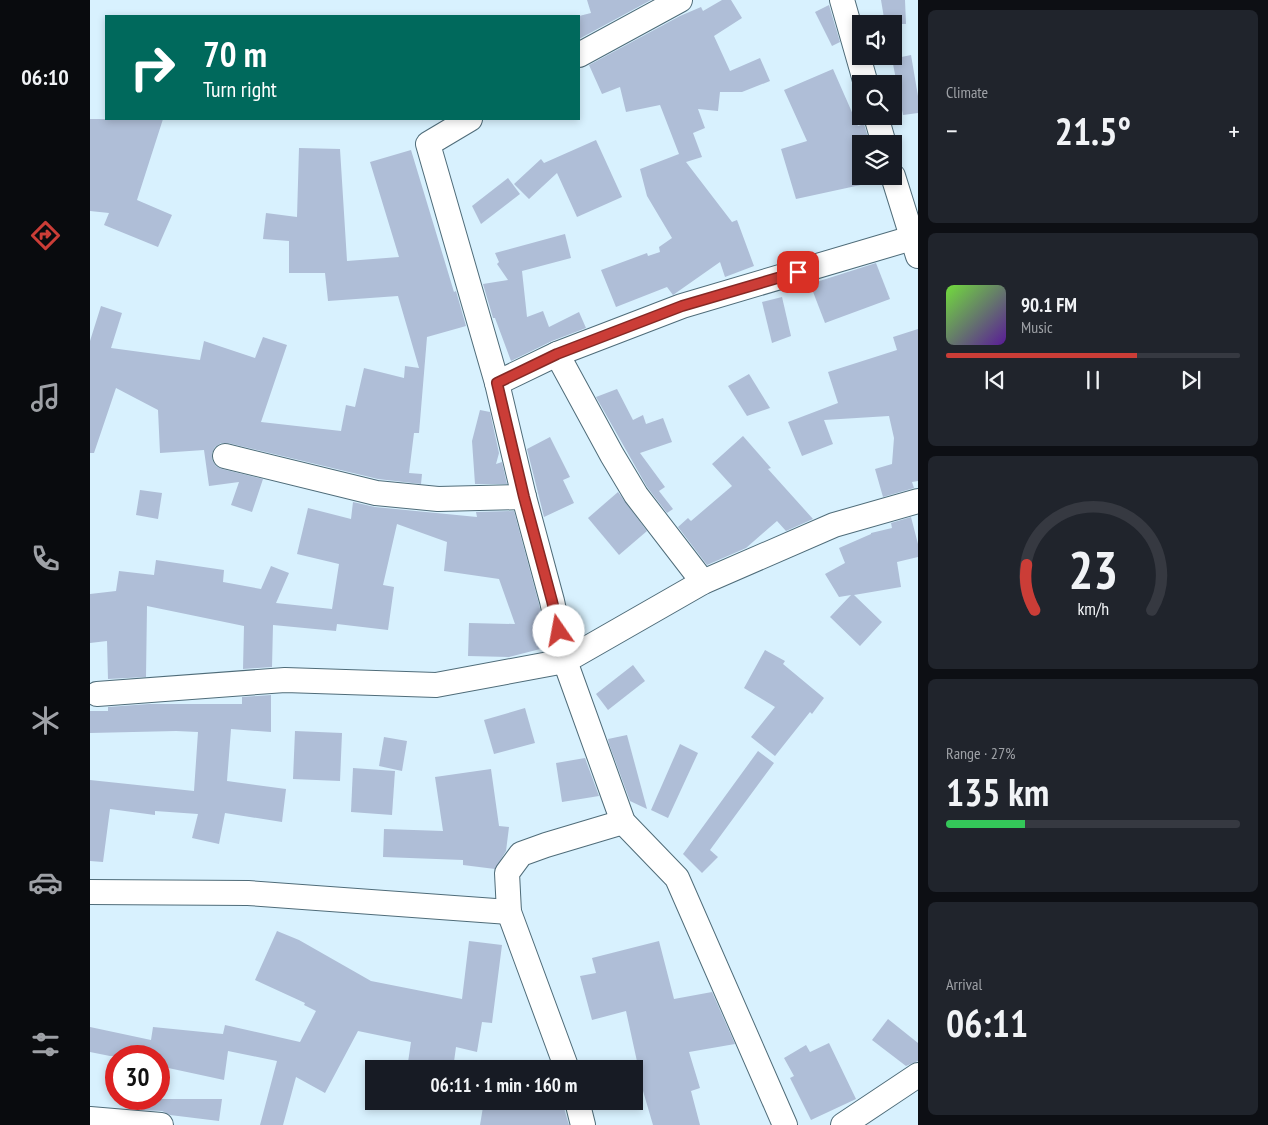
<!DOCTYPE html>
<html lang="en">
<head>
<meta charset="utf-8">
<style>
  :root { --surface:#171b24; --page:#20242c; --text:#f1f3f6; --muted:#9ea1a6; --line:#363941; --accent:#cb3d37 }
  body { margin:0; font-family:"PT Sans Narrow",sans-serif; background:var(--page); color:var(--text); height:100vh; display:flex; flex-direction:column; font-size:19px; white-space:nowrap }
  * { box-sizing:border-box; margin:0 }
  p { font-size:16px; color:var(--muted) }
  .icon { flex:none; width:28px; height:28px; fill:none; stroke:currentColor; stroke-width:2; stroke-linecap:round; stroke-linejoin:round }
  .map { position:relative; flex:1; overflow:hidden }
  .details { display:flex; flex-direction:column; gap:10px; padding:10px; background:#0d0f14; width:350px }
  .details>* { flex:none }
  .hud { position:absolute; left:15px; top:15px; width:475px; height:105px; border-radius:0px; box-shadow:0 2px 8px #0003; background:#00695c; color:#fff; overflow:hidden }
  .controls { position:absolute; left:762px; top:15px; display:grid; gap:10px }
  .controls a { display:grid; place-items:center; width:50px; height:50px; border-radius:0px; background:var(--surface); box-shadow:0 2px 8px #0003; font-size:25px }
  .speed { position:absolute; left:15px; top:1045px; display:flex; gap:10px; font-size:25px; font-weight:700; text-align:center }
  .speed>* { display:grid; place-content:center; width:65px; height:65px; border-radius:50%; background:var(--surface); box-shadow:0 2px 8px #0003; line-height:1 }
  .speed .limit { border:8px solid #d22; background:#fff; color:#111 }
  .pin { position:absolute; display:grid; place-items:center; width:42px; height:42px; color:#fff; margin:-21px; border-radius:10px; box-shadow:0 2px 8px #0006 }
  .me { position:absolute; width:55px; margin:-28px; rotate:348deg; stroke-linejoin:round; filter:drop-shadow(0 0 4px #0008) }
  .turn { display:flex; align-items:center; gap:18px; height:105px; padding:0 15px; font-size:22px }
  .turn .icon { width:65px; height:65px; stroke-width:2.5 }
  .turn b { display:block; font-size:35px; line-height:42px }
  .big { font-size:38px; font-weight:700; line-height:1.1 }
  .details .tile { flex:1; display:flex; flex-direction:column; justify-content:center; gap:8px; min-width:0; padding:0 18px; border-radius:8px; background:var(--page) }
  .details .dial { align-items:center; gap:0 }
  .dial svg { height:130px; overflow:visible; fill:none; stroke:var(--line); stroke-width:7; stroke-linecap:round; text-anchor:middle }
  .dial text { fill:var(--text); stroke:none }
  .song { display:flex; align-items:center; gap:15px }
  .cover { width:60px; height:60px; border-radius:8px; background:linear-gradient(135deg,hsl(100 70% 55%),hsl(270 70% 35%)) }
  .played { height:5px; border-radius:2px; background:linear-gradient(90deg,var(--accent) 65%,var(--line) 65%) }
  .keys { display:flex; justify-content:space-around; direction:ltr }
  .heat { display:flex; justify-content:space-between; align-items:center; font-size:28px; direction:ltr }
  .charge { height:8px; border-radius:4px; background:linear-gradient(90deg,#34c759 27%,var(--line) 0) }
  .trip { position:absolute; left:275px; top:1060px; width:278px; height:50px; border-radius:0px; background:var(--surface); box-shadow:0 2px 8px #0003; font-weight:700; line-height:50px; text-align:center }
  main { display:flex; flex:1; min-height:0 }
  .tab-bar { display:flex; flex-direction:column; width:90px; justify-content:space-around; align-items:center; background:#090b0e; color:var(--muted) }
  .tab-bar .icon { width:35px; height:35px }
  .tab-bar .active { color:var(--accent) }
  .tab-bar b { font-size:22px; color:var(--text) }
  .map>svg:first-child { display:block }
  .building { fill:#afbed7 }
  .lines { fill:none; stroke-linecap:round; stroke-linejoin:round }
  .minor-casing { stroke:#4f6c79; stroke-width:26 }
  .minor { stroke:#fff; stroke-width:24 }
  .route-casing { stroke:#842824; stroke-width:12 }
  .route { stroke:#cb3d37; stroke-width:9 }
</style>
</head>
<body>
<main>
<nav class="tab-bar">
<b>06:10</b>
<svg class="icon active" aria-label="directions" viewBox="0 0 24 24"><path d="M12 3l9 9-9 9-9-9zM9 14v-3h6M13 9l2 2-2 2"/></svg>
<svg class="icon" aria-label="music" viewBox="0 0 24 24"><path d="M9 18V5l10-2v13"/><circle cx="6" cy="18" r="3"/><circle cx="16" cy="16" r="3"/></svg>
<svg class="icon" aria-label="phone" viewBox="0 0 24 24"><path d="M5 4h4l2 5-3 2q2 4 5 5l2-3 5 2v4C11 20 4 13 5 4z"/></svg>
<svg class="icon" aria-label="climate" viewBox="0 0 24 24"><path d="M12 3v18M4 7l16 10M4 17L20 7"/></svg>
<svg class="icon" aria-label="car" viewBox="0 0 24 24"><path d="M5 17H2v-5l4-1 3-4h7l3 4 3 1v5h-3M9 17h6M6 11h13"/><circle cx="7" cy="17" r="2"/><circle cx="17" cy="17" r="2"/></svg>
<svg class="icon" aria-label="filters" viewBox="0 0 24 24"><path d="M4 7h16M4 17h16"/><circle cx="9" cy="7" r="2"/><circle cx="15" cy="17" r="2"/></svg>
</nav>
<div class="map">
<svg width="828" height="1125" viewBox="0 0 828 1125">
  <rect width="100%" height="100%" fill="#d8f1fe"/>
  <g class="building">
    <path d="M497,0H561L489,39V16L501,13Z"/>
    <path d="M632,0H641L652,18L624,36L640,71L670,58L680,81L652,92H630L628,111L608,109L615,128L603,133L612,157L596,162L642,222L647,220L664,266L635,277L630,262L583,295L577,287L526,307L511,270L557,253L558,256L570,252L569,247L582,238L557,196L550,169L589,154L570,105L536,112L530,87L512,94L499,65L590,16L611,7L613,11Z"/>
    <path d="M791,0H815L816,24H795Z"/>
    <path d="M739,5L750,42L742,46L725,12Z"/>
    <path d="M821,55L828,96V113L813,115L802,59Z"/>
    <path d="M743,69L768,126L774,124L780,144H771V176H788L789,181L706,199L691,149L717,141L694,90Z"/>
    <path d="M0,119H73L47,200L82,215L68,247L14,225L19,213L0,211Z"/>
    <path d="M506,140L532,197L487,217L467,173L439,199L424,184L451,159L454,163Z"/>
    <path d="M209,148L250,149L257,261L309,257L280,162L321,150L364,292L366,291L376,326L337,337L329,433H324L319,473L332,474L331,484L288,479L138,443H131L125,447L122,453V460L126,466L132,469L173,479L162,512L141,505L149,482L119,486L114,450L70,453L68,410L26,388L4,453H0V341L11,306L32,313L21,348L110,360L114,341L165,358L173,337L197,345L171,422L251,431L256,405L265,407L274,368L314,378L315,366L329,368L308,296L238,301L235,273H199V241L173,239L176,213L207,217Z"/>
    <path d="M418,178L430,194L391,224L382,206Z"/>
    <path d="M475,234L481,258L432,271L437,317L453,311L459,327L489,312L496,328L462,341L421,361L405,318H403L393,284L418,280L407,264L409,262L405,253Z"/>
    <path d="M786,263L800,299L735,323L720,284Z"/>
    <path d="M692,297L701,336L682,343L672,302Z"/>
    <path d="M828,329V481L822,482L824,488L793,497L785,469L802,464L804,438L799,416L734,420L743,444L712,456L698,422L748,403L738,372L807,350L803,337Z"/>
    <path d="M659,374L680,408L657,416L638,386Z"/>
    <path d="M527,389L543,420L553,415L556,424L573,418L582,442L550,453L575,487L569,491L583,509L577,513L557,487L506,397Z"/>
    <path d="M390,410L400,412L409,453L406,464L412,462L417,484H385L382,441Z"/>
    <path d="M653,436L681,468L678,469L723,519L696,531L687,521L656,548L617,565L588,527L598,518L601,521L642,486L622,464Z"/>
    <path d="M460,437L480,477L473,480L484,503L454,517L437,449Z"/>
    <path d="M50,490L72,493L68,519L46,515Z"/>
    <path d="M528,492L557,531L529,555L498,518Z"/>
    <path d="M263,502L285,507L387,517L386,512L424,511L449,604L458,647L419,657L378,656L379,623L425,624L409,579L354,571L357,542L307,524L293,585L304,587L298,630L247,624L246,631L183,625L182,667L153,669L154,626L57,606L56,677L18,679L17,641L0,643V594L26,591L29,571L64,575L66,560L134,570L133,582L171,589L181,566L199,573L186,603L242,609L249,564L207,554L218,508L261,519Z"/>
    <path d="M821,517L828,544V557L807,562L811,587L764,595L792,622L770,646L740,617L761,595L749,597L735,574L755,563L749,548L781,534V533L802,528L801,523Z"/>
    <path d="M675,650L695,661L693,664L734,698L722,714L720,712L685,756L661,737L685,707L654,688Z"/>
    <path d="M543,665L555,681L518,710L506,694Z"/>
    <path d="M181,695V732L141,729L137,781L196,789L192,822L135,813L129,844L102,838L108,814L65,811V815L20,809L13,862L0,861V780L104,791L108,732L86,731L0,733V711H18V707L59,704H152V697Z"/>
    <path d="M435,708L445,743L404,754L394,720Z"/>
    <path d="M205,731L252,733L250,781L203,779Z"/>
    <path d="M537,735L557,809L540,801L519,744L518,739Z"/>
    <path d="M294,737L317,741L312,771L289,766Z"/>
    <path d="M590,744L608,753L578,818L561,810Z"/>
    <path d="M668,751L684,763L620,850L628,857L612,873L593,854Z"/>
    <path d="M495,758L509,796L472,802L466,763Z"/>
    <path d="M263,768L305,771L302,815L261,812Z"/>
    <path d="M401,769L409,826L419,827L416,851L405,869L373,865V860L293,857L294,829L353,831L345,777Z"/>
    <path d="M187,931L209,940L281,981L372,999L379,941L412,945L402,1023L392,1022L387,1052L366,1047L363,1069H317L321,1042L268,1031L235,1093L206,1077L193,1125H170L187,1061L138,1051L134,1080L69,1066V1056H20L0,1052V1027L61,1040L63,1027L133,1034L135,1025L210,1042L226,1011L214,1005L215,1003L165,980Z"/>
    <path d="M569,941L584,999L622,992L645,1044L599,1052L610,1088L601,1091L610,1125H563L546,1067L548,1066L536,1011L502,1020L490,976L506,973L502,958Z"/>
    <path d="M798,1019L828,1043V1061L816,1066L782,1040Z"/>
    <path d="M739,1043L766,1099L721,1120L700,1078L704,1076L694,1058L716,1045L720,1052Z"/>
    <path d="M52,1099H132L129,1121L80,1115L72,1111L51,1110Z"/>
    <path d="M394,1101H442L474,1108L479,1125H390Z"/>
  </g>
  <g class="lines">
    <g class="minor-casing">
      <g id="minor">
        <path d="M752,0L776,84"/>
        <path d="M489,55L590,0"/>
        <path d="M786,116L794,144"/>
        <path d="M380,119L338,144L407,383L434,497L462,601L475,661L533,822L587,878L695,1125"/>
        <path d="M803,176L828,256"/>
        <path d="M467,354L522,455L546,495L613,582"/>
        <path d="M407,383L467,354L592,306L822,238"/>
        <path d="M135,456L286,493L348,499L434,497"/>
        <path d="M7,694L195,680L346,685L475,661L613,582L744,525L828,501"/>
        <path d="M0,892L158,893L419,912"/>
        <path d="M477,1069L419,912L417,873L431,854L456,845L533,822"/>
        <path d="M487,1101L493,1125"/>
        <path d="M0,1119L71,1125"/>
        <path d="M753,1125L828,1075"/>
      </g>
    </g>
    <use href="#minor" class="minor"/>
  </g>
  <g class="lines">
    <g class="route-casing">
      <path id="route" d="M469,631L462,601L434,497L407,383L467,354L592,306L708,272"/>
    </g>
    <use href="#route" class="route"/>
  </g>
</svg>
<div class="controls">
<a><svg class="icon" aria-label="sound" viewBox="0 0 24 24"><path d="M4 9h4l5-4v14l-5-4H4zM17 9q2 3 0 6"/></svg></a>
<a><svg class="icon" aria-label="search" viewBox="0 0 24 24"><circle cx="10" cy="10" r="6"/><path d="M15 15l6 6"/></svg></a>
<a><svg class="icon" aria-label="layers" viewBox="0 0 24 24"><path d="M12 4l9 5-9 5-9-5zM3 14l9 5 9-5"/></svg></a>
</div>
<div class="speed"><div class="limit">30</div></div>
<div class="pin" style="left:708px;top:272px;background:#d93025"><svg class="icon" aria-label="arrive" viewBox="0 0 24 24"><path d="M6 21V4h12l-3 4 3 4H6"/></svg></div>
<svg class="me" style="left:469px;top:631px" viewBox="-20 -20 40 40"><circle r="19" fill="#fff"/><path d="M0-13L10 11 0 6-10 11z" fill="#cb3d37"/></svg>
<div class="trip">06:11 · 1 min · 160 m</div>
<div class="hud">
<div class="turn"><svg class="icon" aria-label="right" viewBox="0 0 24 24"><path d="M7 20v-9h11M14 6l5 5-5 5"/></svg><div><b>70 m</b>Turn right</div></div>
</div>
</div>
<section class="details">
<div class="tile"><p>Climate</p>
<div class="heat"><a>−</a><b class="big">21.5°</b><a>+</a></div>
</div>
<div class="tile">
<div class="song"><i class="cover"></i><div><b>90.1 FM</b><p>Music</p></div></div>
<div class="played"></div>
<div class="keys"><svg class="icon" aria-label="previous" viewBox="0 0 24 24"><path d="M18 5L8 12l10 7zM5 5v14"/></svg><svg class="icon" aria-label="pause" viewBox="0 0 24 24"><path d="M8 5v14M16 5v14"/></svg><svg class="icon" aria-label="next" viewBox="0 0 24 24"><path d="M6 5l10 7-10 7zM19 5v14"/></svg></div>
</div>
<div class="tile dial"><svg viewBox="0 0 100 80">
<path d="M14 69A42 42 0 1 1 86 69"/>
<path d="M14 69A42 42 0 0 1 9 41" stroke="#cb3d37"/>
<text x="50" y="56" font-size="32" font-weight="700">23</text>
<text x="50" y="72" font-size="11">km/h</text>
</svg></div>
<div class="tile"><p>Range · 27%</p><b class="big">135 km</b><div class="charge"></div></div>
<div class="tile"><p>Arrival</p><b class="big">06:11</b></div>
</section>
</main>
</body>
</html>
